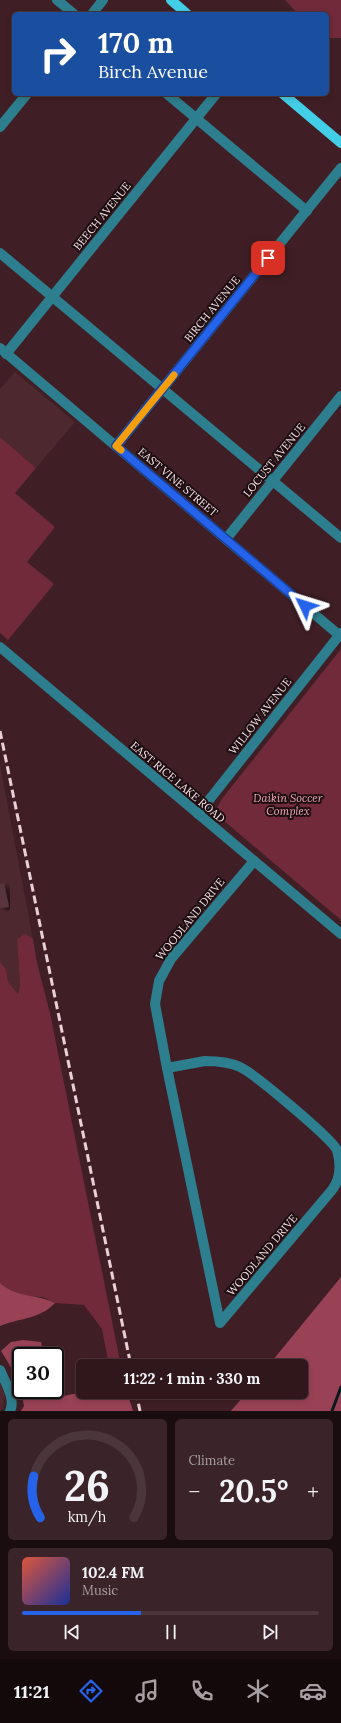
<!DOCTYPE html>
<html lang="en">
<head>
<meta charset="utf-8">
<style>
  :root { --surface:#2f171c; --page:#3b2429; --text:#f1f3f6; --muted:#a79fa3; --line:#4a363b; --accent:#2563eb }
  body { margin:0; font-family:Lora,serif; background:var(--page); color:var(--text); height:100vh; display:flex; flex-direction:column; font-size:15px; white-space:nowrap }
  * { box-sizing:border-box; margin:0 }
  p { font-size:13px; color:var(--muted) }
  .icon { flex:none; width:22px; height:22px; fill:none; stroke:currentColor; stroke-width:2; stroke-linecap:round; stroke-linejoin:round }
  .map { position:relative; height:1411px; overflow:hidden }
  .side { display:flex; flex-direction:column; gap:8px; padding:8px; background:#1a0d0f; flex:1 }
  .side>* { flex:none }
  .guide { position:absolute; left:12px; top:12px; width:317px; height:84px; border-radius:6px; box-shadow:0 2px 6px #0003,0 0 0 1px var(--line); background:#1a4fa0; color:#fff; overflow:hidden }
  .speed { position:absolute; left:12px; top:1347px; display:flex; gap:8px; font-size:20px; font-weight:700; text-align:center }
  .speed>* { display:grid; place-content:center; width:52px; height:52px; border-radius:50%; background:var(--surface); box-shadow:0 2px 6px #0003,0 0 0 1px var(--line); line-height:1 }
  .speed .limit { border:2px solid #111; border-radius:6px; background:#fff; color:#111 }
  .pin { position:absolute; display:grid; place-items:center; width:34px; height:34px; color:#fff; margin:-17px; border-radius:8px; box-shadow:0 2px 6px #0006 }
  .me { position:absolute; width:44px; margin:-22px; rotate:311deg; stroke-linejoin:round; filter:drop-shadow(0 0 3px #0008) }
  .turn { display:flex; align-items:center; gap:14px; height:84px; padding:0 20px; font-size:18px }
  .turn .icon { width:52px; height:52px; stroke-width:2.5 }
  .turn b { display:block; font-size:28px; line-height:34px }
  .big { font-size:30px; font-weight:700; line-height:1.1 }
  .side .tile { flex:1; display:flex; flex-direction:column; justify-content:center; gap:6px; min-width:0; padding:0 14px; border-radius:6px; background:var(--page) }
  .side .dial { align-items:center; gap:0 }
  .dial svg { height:104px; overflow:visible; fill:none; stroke:var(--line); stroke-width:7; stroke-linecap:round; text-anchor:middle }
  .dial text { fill:var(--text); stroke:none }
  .song { display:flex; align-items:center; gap:12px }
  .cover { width:48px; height:48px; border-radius:6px; background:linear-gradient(135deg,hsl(10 70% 55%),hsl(230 70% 35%)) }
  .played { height:4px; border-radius:2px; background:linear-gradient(90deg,var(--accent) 40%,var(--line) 40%) }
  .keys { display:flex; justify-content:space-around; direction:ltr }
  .heat { display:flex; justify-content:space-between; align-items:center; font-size:22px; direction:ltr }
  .side .tiles { flex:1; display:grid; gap:8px; grid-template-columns:1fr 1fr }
  .tile:last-child { grid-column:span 2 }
  .trip { position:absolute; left:76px; top:1359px; width:232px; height:40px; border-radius:6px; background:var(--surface); box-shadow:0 2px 6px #0003,0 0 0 1px var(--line); font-weight:700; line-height:40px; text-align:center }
  .tab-bar { display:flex; height:64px; justify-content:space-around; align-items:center; background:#13090b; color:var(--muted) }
  .tab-bar .icon { width:28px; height:28px }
  .tab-bar .selected { color:var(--accent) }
  .tab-bar b { font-size:18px; color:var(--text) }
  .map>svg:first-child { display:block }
  .built { fill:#4e282f }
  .green { fill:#702a3a }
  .forest { fill:#994256 }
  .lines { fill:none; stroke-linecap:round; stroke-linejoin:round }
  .stream { stroke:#09191d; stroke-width:3 }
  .building { fill:#58363c; filter:url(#shadow) }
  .minor { stroke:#2d7e8e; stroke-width:10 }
  .major { stroke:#43cee8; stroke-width:10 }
  .rail { stroke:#e8d1d5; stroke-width:3; stroke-dasharray:8 4; stroke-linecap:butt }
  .route-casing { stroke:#184099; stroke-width:10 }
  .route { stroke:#2563eb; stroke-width:7 }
  .slow { stroke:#f59e0b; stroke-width:7 }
  .labels { text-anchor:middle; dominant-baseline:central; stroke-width:4; stroke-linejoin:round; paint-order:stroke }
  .street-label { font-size:11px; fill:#fde7ea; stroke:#1c0e11 }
  .park-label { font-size:11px; font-style:italic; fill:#f1a7b3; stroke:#1c0e11 }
</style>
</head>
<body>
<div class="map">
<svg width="341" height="1411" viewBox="0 0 341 1411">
  <defs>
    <filter id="shadow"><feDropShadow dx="4.5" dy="2.5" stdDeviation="2" flood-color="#0009"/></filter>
  </defs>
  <rect width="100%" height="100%" fill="#3f1f25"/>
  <g class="built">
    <path d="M15,372L75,422L36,468L0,437V389Z"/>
    <path d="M0,765L33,939L25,935L17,939L20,986L18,994L8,982L6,969L0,962Z"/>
    <path d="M0,1382L5,1394L3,1408L0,1411Z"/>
  </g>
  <g class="green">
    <path d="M285,0H341V38H327V14H298Z"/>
    <path d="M0,437L36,468L15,493L55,527L27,562L54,584L8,640L0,633Z"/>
    <path d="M341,649V920L223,820L216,810L221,800Z"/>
    <path d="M25,934L33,939L37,963L50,1013L121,1366H109L102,1329L84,1305L55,1303L43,1297L22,1296L9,1291L0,1283V962L6,969L8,982L18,994L20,986L17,939Z"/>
  </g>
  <g class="forest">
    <path d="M341,1277V1411H231L247,1392H301V1366H268Z"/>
    <path d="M0,1283C18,1299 35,1293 55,1303C40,1319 20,1318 0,1326Z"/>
    <path d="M23,1340L41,1342L44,1356H21V1390H51L53,1398L83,1392H127L133,1411H21L24,1406C21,1385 12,1368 1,1351L11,1342Z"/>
  </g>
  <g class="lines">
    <path class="stream" d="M332,1411L341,1387"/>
  </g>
  <path class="building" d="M4,883L9,907L0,908V884Z"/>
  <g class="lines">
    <g class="minor">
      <path d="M57,0L74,14"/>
      <path d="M92,14L103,0"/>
      <path d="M167,94L307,211"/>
      <path d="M0,127L27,94"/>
      <path d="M0,253L341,538"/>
      <path d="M0,348L339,635"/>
      <path d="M6,354L216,94"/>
      <path d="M116,446L341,168"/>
      <path d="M226,539L341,396"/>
      <path d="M0,647L341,934"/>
      <path d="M198,814L341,633"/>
      <path d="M205,1061C217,1061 229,1062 240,1067C255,1074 331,1138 337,1150C341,1164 341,1178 332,1190L220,1323L167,1068Z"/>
      <path d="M167,1068L155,1004L159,981L171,959L254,861"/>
      <path d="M0,1370C5,1382 16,1399 10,1411"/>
    </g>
    <g class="major">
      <path d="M171,0L187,14"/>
      <path d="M283,94L341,143"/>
    </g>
    <g class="rail">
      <path d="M0,731L131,1366"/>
      <path d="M136,1392L140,1411"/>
    </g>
  </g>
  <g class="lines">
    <g class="route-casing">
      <path id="route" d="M268,258L116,446L305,606"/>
    </g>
    <use href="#route" class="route"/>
    <path class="slow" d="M121,450L116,446L174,375"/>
  </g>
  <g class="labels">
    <g class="street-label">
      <text transform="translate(102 216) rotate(-51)">BEECH AVENUE</text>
      <text transform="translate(212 309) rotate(-51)">BIRCH AVENUE</text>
      <text transform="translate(274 460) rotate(-51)">LOCUST AVENUE</text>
      <text transform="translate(178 482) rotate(40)">EAST VINE STREET</text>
      <text transform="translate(260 716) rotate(-52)">WILLOW AVENUE</text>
      <text transform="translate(178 782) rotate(40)">EAST RICE LAKE ROAD</text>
      <text transform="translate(190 919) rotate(-51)">WOODLAND DRIVE</text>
      <text transform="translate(262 1255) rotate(-50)">WOODLAND DRIVE</text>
    </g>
    <g class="park-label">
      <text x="288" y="798">Daikin Soccer<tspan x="288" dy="13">Complex</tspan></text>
    </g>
  </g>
</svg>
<div class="speed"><div class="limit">30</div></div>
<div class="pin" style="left:268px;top:258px;background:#d93025"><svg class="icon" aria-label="arrive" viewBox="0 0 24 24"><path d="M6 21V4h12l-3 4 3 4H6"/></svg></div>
<svg class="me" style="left:305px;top:606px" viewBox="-20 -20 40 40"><path d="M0-17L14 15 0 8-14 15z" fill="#2563eb" stroke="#fff" stroke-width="4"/></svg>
<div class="trip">11:22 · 1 min · 330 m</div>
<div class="guide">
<div class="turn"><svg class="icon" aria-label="right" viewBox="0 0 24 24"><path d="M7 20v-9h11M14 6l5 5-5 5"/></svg><div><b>170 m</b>Birch Avenue</div></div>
</div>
</div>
<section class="side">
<div class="tiles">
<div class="tile dial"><svg viewBox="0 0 100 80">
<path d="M14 69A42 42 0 1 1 86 69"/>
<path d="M14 69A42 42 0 0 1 9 37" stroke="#2563eb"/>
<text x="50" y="56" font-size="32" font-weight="700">26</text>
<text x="50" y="72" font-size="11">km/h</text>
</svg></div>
<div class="tile"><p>Climate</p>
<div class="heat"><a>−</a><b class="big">20.5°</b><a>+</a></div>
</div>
<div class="tile">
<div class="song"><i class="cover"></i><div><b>102.4 FM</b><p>Music</p></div></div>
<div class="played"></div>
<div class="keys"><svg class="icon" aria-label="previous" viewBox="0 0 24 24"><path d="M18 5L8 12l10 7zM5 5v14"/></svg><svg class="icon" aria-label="pause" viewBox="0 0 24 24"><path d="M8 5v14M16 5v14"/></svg><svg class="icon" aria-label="next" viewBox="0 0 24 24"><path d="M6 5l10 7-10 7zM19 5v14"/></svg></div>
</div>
</div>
</section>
<nav class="tab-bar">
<b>11:21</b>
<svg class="icon selected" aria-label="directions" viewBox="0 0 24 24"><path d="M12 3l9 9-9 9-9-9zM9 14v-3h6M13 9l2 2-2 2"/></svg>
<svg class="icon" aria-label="music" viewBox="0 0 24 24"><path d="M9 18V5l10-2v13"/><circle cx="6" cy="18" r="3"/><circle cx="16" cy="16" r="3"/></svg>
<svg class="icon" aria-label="phone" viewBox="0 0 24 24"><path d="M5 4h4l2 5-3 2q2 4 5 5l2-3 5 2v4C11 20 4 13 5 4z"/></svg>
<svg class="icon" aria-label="climate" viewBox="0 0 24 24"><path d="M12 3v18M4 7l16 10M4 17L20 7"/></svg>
<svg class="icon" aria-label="car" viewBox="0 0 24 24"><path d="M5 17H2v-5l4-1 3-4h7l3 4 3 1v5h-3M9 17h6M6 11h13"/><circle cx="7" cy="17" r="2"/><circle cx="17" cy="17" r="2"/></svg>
</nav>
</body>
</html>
